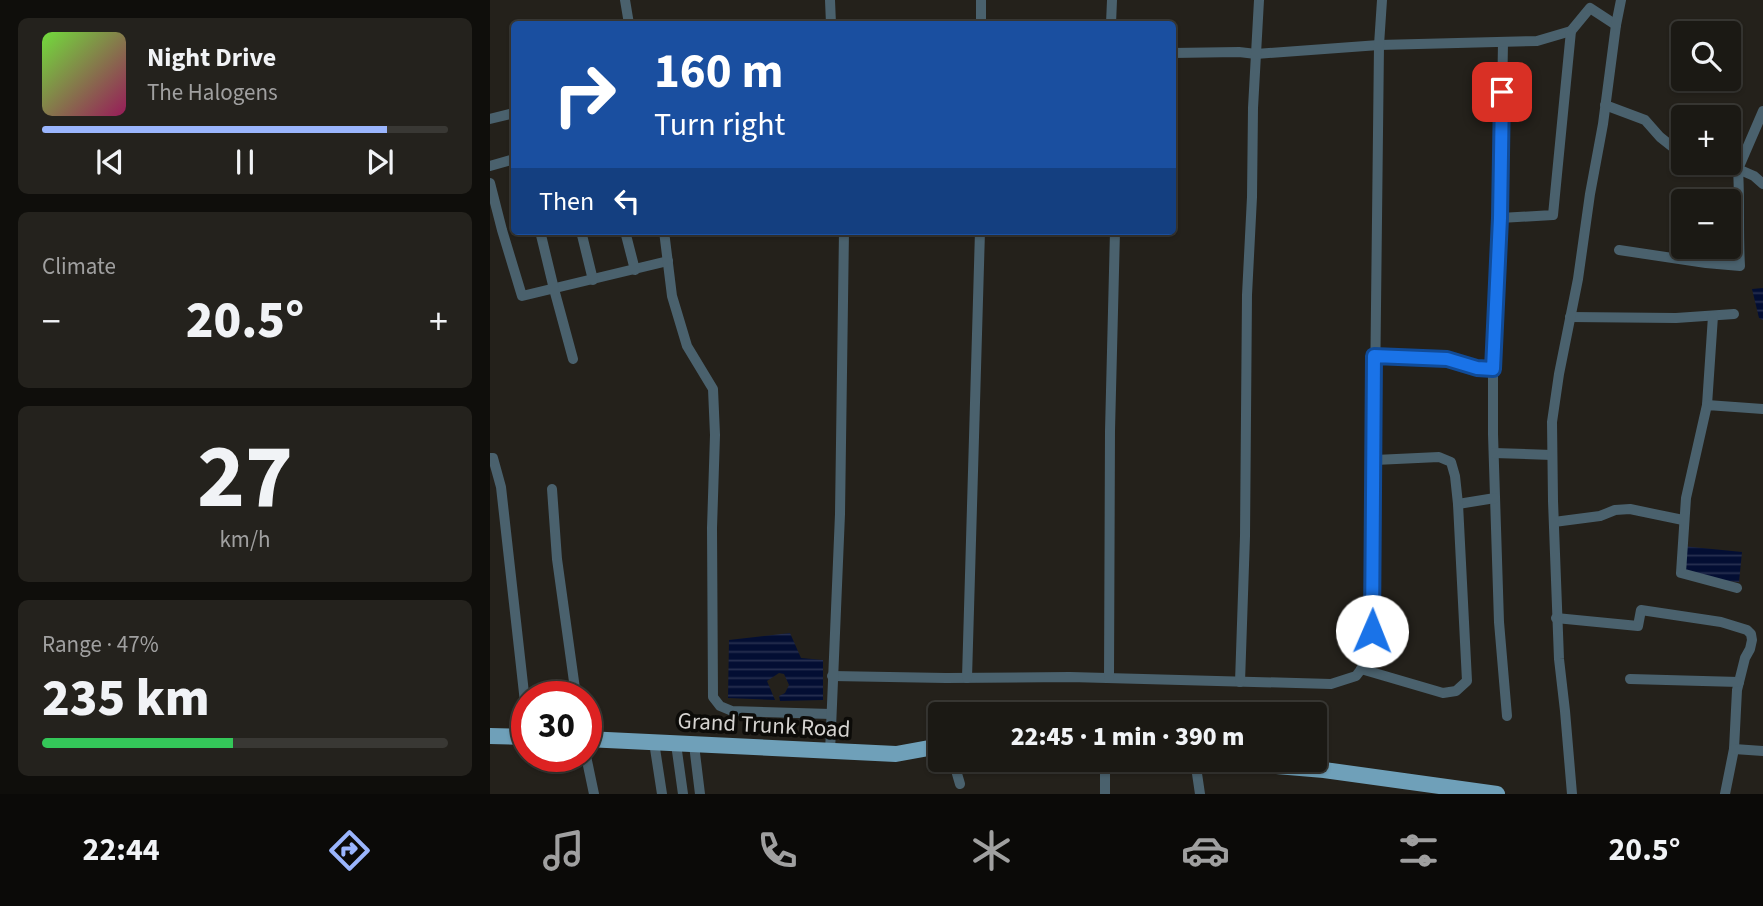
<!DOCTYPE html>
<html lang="en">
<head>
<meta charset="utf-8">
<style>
  :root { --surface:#1b1914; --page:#24221d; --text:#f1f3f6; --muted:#a0a0a0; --line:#393834; --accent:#9ab5fd }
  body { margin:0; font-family:"Source Sans 3",sans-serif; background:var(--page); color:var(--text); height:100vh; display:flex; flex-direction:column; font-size:26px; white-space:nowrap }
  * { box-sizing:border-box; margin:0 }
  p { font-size:23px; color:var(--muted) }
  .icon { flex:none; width:38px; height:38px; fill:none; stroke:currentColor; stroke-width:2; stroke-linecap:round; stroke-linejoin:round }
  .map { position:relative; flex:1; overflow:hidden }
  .panel { display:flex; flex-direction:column; gap:18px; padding:18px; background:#0f0e0b; width:490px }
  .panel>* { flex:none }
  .banner { position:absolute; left:21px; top:21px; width:665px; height:214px; border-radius:7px; box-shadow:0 2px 5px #0004,0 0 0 2px var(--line); background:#1a4fa0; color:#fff; overflow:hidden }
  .fabs { position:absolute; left:1181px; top:21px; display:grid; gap:14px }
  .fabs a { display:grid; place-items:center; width:70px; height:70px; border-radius:7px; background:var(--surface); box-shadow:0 2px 5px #0004,0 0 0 2px var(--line); font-size:35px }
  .speed { position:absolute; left:21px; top:681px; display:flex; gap:14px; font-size:35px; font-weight:700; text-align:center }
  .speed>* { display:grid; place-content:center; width:91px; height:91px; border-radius:50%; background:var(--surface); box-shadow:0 2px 5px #0004,0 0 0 2px var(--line); line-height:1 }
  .speed .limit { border:10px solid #d22; background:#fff; color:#111 }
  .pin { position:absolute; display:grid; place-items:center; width:60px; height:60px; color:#fff; margin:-30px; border-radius:14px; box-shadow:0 4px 10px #0006 }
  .me { position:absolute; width:77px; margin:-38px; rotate:1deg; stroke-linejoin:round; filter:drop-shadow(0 0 5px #0008) }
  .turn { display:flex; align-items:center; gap:24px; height:147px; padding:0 28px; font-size:32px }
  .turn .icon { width:91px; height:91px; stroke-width:2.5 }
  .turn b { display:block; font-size:49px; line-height:60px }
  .then { display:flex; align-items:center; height:66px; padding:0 28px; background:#0003; gap:14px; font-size:26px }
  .big { font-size:52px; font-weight:800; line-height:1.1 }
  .panel .widget { flex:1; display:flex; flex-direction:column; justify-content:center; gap:10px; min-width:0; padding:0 24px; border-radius:10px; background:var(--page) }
  .panel .dial { align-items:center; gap:0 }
  .dial b { font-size:91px; line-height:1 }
  .song { display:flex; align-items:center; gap:21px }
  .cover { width:84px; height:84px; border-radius:10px; background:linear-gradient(135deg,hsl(100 70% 55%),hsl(330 70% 35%)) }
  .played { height:7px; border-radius:4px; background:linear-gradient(90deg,var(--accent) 85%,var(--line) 85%) }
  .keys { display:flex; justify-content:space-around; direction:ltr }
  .heat { display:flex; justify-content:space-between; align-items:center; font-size:38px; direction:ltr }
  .charge { height:10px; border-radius:5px; background:linear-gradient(90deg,#34c759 47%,var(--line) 0) }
  .trip { position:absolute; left:438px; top:702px; width:399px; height:70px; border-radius:7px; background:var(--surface); box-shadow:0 2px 5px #0004,0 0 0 2px var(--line); font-weight:800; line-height:70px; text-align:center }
  .dock { display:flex; height:112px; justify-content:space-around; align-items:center; background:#0b0a08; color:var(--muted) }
  .dock .icon { width:49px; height:49px }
  .dock .active { color:var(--accent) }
  .dock b { font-size:32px; color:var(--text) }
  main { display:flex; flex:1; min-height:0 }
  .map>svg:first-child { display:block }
  .water { fill:url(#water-rules) }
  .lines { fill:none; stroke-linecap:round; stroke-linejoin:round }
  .street { stroke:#4a616d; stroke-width:10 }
  .primary { stroke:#6fa0b9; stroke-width:16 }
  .route-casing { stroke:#114b97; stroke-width:18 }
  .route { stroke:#1a73e8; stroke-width:12 }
  .labels { text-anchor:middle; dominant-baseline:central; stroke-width:7; stroke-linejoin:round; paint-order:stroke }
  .street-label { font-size:23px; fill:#d5d3d0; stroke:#0c0b08 }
</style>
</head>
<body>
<main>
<section class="panel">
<div class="widget">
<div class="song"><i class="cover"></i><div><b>Night Drive</b><p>The Halogens</p></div></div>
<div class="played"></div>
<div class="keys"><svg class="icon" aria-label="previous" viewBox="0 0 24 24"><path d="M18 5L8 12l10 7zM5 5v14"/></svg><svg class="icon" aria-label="pause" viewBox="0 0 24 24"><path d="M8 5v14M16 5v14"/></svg><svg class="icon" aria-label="next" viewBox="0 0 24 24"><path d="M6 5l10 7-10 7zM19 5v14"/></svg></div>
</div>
<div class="widget"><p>Climate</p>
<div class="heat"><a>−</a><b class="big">20.5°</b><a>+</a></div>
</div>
<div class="widget dial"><b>27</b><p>km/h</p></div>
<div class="widget"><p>Range · 47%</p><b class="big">235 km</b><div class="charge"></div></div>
</section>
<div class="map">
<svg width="1273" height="794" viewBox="0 0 1273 794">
  <defs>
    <pattern id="water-rules" width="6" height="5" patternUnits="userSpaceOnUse" patternTransform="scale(1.75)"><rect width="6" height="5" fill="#030e33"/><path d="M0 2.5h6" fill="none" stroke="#273050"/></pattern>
  </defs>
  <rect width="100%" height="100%" fill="#24211b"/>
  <g class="water">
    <path d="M1273,288V320L1269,318L1262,289Z"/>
    <path d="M1192,546L1252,552L1249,582L1205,578L1194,569Z"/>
    <path d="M300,633L311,658L333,660V700L290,701L289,696L295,693L299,685L294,674L289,673L277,681L285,700L238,698L239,640Z"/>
  </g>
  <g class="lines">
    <g class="street">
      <path d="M135,0L139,24"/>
      <path d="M340,0L341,24"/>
      <path d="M491,0V24"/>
      <path d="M621,24L622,0"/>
      <path d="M1013,42L1010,218L1003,369V434L1009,622L1017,716"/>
      <path d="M682,53L749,52L766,54L889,45L1047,41L1081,31L1100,8L1126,25"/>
      <path d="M1115,105L1155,120L1170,137L1194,156"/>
      <path d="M0,119L24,113"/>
      <path d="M1210,163L1248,169L1273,111"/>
      <path d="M0,166L24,159"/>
      <path d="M0,183L12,230L32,296L178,261"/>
      <path d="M1010,218L1063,215L1081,31"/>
      <path d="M50,231L64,289L83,359"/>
      <path d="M91,231L103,280"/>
      <path d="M135,231L145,270"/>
      <path d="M174,231L182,296L197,346L223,389L225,435L222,528L223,697L230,706L242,711L341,714"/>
      <path d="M1129,250L1216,263L1250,266C1248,233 1250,202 1248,169L1264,176L1273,184"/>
      <path d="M1080,317L1186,318L1244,314"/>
      <path d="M884,356L957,360L987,368L1003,369"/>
      <path d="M1217,405L1223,316"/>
      <path d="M1004,453L1062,455"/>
      <path d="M0,458H3L11,487L37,720"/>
      <path d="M62,489L67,559L86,696"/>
      <path d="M968,504L1005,498"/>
      <path d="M1064,522L1110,516L1125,510L1140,509L1193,520"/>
      <path d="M1247,588L1191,573L1196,498L1217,405L1273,409"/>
      <path d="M1066,618L1148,626L1151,610L1231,622L1257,630L1261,634L1262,640L1260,649L1255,658L1247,690L1244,749L1235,794"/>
      <path d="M871,669L953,693L966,691L977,681L968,504L965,476L961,462L949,457L885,460"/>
      <path d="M342,676L456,678L580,677L841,684L866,676L882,655L889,45L892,0"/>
      <path d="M477,678L490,231"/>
      <path d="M619,678L620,431L625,231"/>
      <path d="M1140,679L1249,682"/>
      <path d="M750,682L755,536L757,295L762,197L763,108L769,0"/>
      <path d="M164,742L172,794"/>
      <path d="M186,744L193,794"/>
      <path d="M204,745L210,794"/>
      <path d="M1244,749L1273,751"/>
      <path d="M340,752L350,514L354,231"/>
      <path d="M96,756L104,794"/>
      <path d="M463,760L470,784"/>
      <path d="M615,760V794"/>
      <path d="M705,760L710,794"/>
      <path d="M1082,794L1075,711L1069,659L1063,501L1062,422L1069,374L1088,279L1100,194L1113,124L1126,25L1131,0"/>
    </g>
    <g class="primary">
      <path d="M0,736L37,737"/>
      <path d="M96,739L406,754L450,746"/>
      <path d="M744,760L774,765L834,770L1007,794"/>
    </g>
  </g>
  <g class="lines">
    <g class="route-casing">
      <path id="route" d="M882,631L884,356L957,359L987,368L1003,369L1010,218L1012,92"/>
    </g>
    <use href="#route" class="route"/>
  </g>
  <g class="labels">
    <g class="street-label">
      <text transform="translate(274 725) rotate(3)">Grand Trunk Road</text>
    </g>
  </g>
</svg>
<div class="fabs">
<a><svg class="icon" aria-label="search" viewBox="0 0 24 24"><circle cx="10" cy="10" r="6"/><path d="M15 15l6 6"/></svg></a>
<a>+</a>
<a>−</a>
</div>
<div class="speed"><div class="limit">30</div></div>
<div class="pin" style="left:1012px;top:92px;background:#d93025"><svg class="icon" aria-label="arrive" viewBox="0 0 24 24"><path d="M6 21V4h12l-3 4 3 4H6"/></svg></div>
<svg class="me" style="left:882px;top:631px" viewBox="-20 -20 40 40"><circle r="19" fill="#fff"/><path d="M0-13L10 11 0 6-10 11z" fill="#1a73e8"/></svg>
<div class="trip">22:45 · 1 min · 390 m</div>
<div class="banner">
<div class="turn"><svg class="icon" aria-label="right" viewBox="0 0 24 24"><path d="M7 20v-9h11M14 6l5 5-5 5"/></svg><div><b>160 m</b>Turn right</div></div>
<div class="then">Then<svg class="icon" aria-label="left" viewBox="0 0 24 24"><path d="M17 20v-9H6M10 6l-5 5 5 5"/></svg></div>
</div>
</div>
</main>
<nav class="dock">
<b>22:44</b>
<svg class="icon active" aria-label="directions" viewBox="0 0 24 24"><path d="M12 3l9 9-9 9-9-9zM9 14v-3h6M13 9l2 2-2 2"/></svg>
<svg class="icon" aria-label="music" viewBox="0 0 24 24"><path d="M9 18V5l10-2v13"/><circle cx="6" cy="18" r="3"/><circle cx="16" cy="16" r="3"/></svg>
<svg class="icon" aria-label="phone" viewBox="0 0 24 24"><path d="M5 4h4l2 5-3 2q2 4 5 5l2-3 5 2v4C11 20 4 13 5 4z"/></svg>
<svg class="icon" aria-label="climate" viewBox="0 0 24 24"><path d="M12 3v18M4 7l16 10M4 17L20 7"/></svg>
<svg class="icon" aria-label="car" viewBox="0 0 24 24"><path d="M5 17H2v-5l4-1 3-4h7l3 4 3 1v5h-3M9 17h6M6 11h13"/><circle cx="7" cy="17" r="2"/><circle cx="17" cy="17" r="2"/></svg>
<svg class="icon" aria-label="filters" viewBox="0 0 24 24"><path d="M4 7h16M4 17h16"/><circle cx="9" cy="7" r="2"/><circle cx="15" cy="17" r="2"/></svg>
<b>20.5°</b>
</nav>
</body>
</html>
